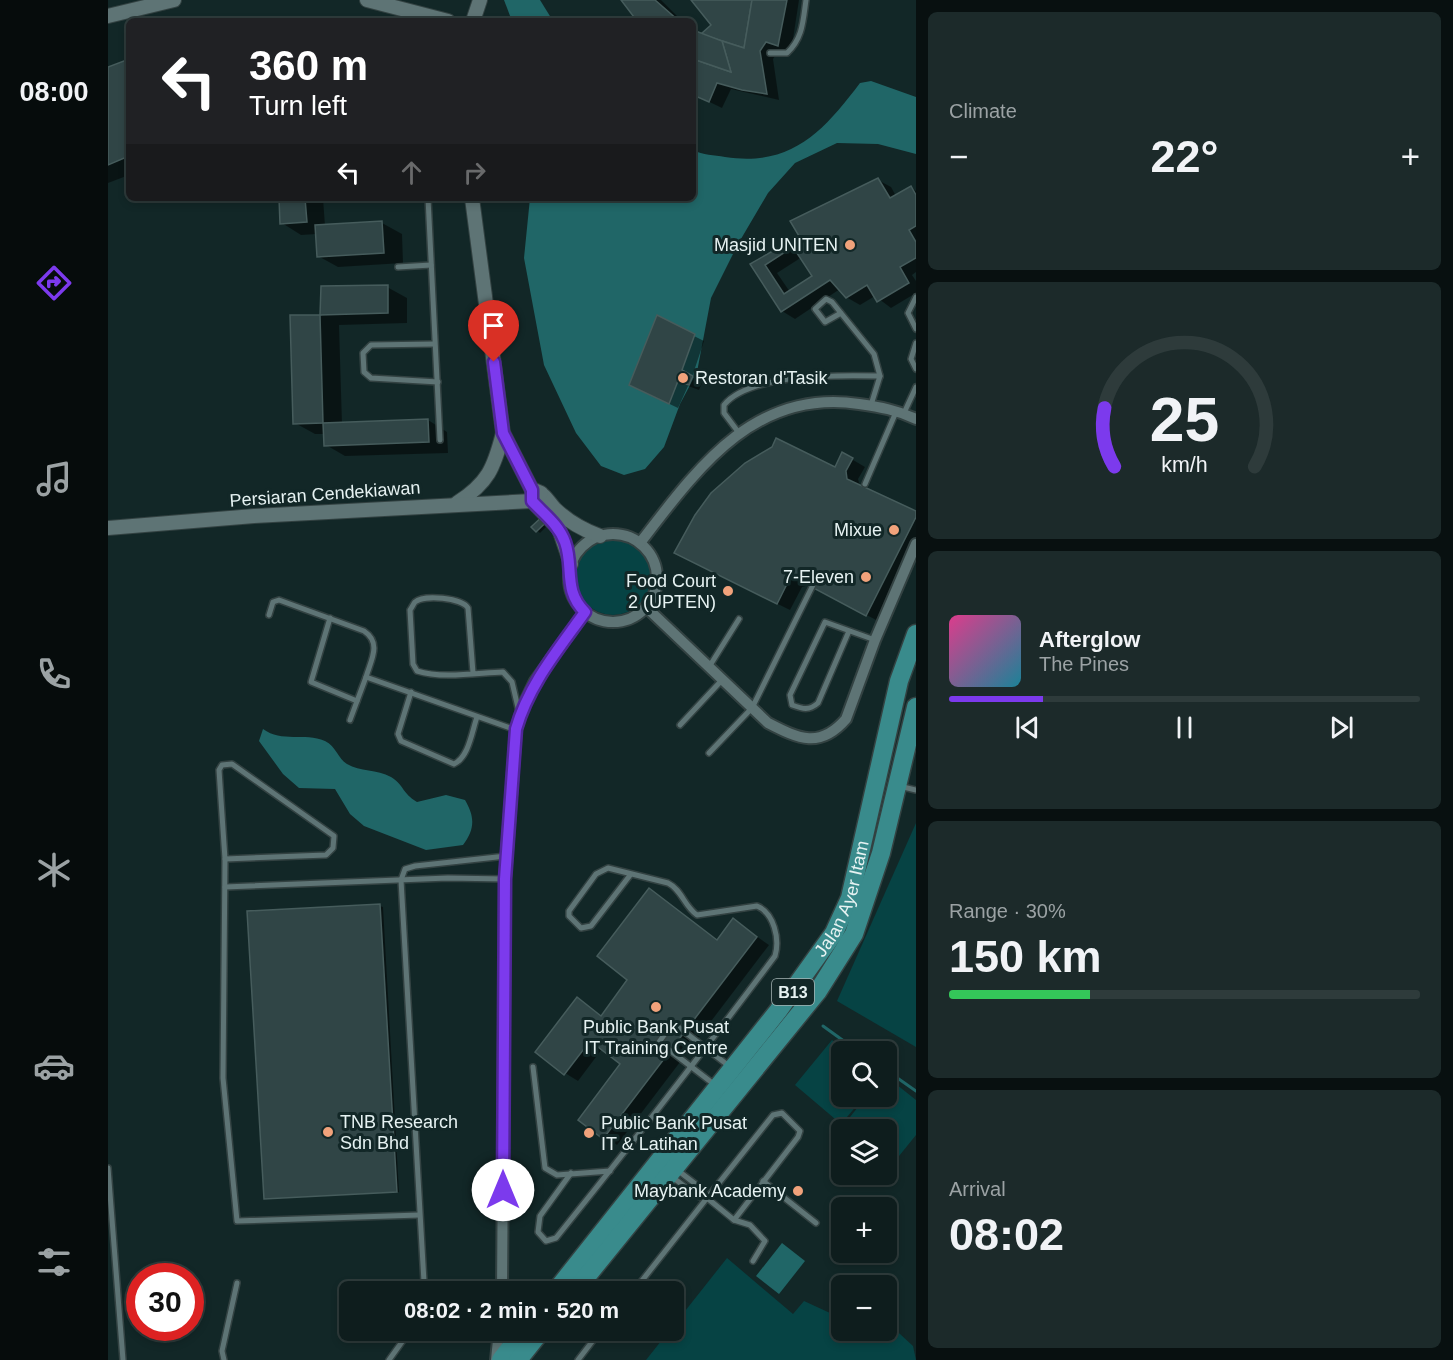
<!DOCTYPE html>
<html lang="en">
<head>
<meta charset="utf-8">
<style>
  :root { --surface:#0e1d1d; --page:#1c2a2a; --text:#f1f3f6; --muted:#9ba2a4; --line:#2e3b3b; --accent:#7c3aed }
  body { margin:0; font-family:Arial,sans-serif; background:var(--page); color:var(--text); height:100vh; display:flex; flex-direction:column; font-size:22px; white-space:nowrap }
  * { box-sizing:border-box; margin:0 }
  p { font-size:20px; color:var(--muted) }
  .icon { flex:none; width:33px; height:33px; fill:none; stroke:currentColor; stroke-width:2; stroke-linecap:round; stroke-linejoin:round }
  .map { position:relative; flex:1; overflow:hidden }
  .drawer { display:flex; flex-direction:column; gap:12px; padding:12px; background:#081010; width:537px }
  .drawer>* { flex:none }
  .guide { position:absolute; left:18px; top:18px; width:570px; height:183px; border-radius:9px; box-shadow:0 3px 9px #0003,0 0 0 2px var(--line); background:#202124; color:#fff; overflow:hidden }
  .controls { position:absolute; left:723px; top:1041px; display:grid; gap:12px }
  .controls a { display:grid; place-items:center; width:66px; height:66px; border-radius:9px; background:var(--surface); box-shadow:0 3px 9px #0003,0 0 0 2px var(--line); font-size:30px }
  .speed { position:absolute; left:18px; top:1263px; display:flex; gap:12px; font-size:30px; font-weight:700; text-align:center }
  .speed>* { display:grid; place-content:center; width:78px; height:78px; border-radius:50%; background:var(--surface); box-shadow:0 3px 9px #0003,0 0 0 2px var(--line); line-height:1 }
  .speed .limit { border:9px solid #d22; background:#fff; color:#111 }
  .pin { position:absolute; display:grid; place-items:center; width:51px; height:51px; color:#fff; margin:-62px -26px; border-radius:50% 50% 50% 0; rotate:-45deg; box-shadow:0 0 6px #0007 }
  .pin .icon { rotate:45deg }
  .me { position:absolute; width:66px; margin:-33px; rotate:0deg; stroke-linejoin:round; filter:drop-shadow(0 0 4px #0008) }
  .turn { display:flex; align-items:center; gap:21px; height:126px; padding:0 24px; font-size:27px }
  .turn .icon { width:78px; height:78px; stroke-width:2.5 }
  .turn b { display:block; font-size:42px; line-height:51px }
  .lanes { display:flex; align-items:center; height:57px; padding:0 24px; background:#0003; justify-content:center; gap:30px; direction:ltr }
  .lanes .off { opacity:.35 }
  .big { font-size:45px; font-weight:700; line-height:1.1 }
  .drawer .card { flex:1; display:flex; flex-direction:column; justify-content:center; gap:9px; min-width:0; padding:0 21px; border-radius:9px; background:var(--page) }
  .drawer .dial { align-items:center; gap:0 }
  .dial svg { height:156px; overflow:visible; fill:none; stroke:var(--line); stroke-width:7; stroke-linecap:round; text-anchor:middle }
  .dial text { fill:var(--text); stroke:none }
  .song { display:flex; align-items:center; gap:18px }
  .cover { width:72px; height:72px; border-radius:9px; background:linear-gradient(135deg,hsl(330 70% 55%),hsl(190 70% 35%)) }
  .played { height:6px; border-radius:3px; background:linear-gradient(90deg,var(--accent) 20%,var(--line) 20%) }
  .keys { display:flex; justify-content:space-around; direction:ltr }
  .heat { display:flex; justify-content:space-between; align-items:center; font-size:33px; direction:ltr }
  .charge { height:9px; border-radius:4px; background:linear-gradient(90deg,#34c759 30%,var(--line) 0) }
  .trip { position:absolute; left:231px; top:1281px; width:345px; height:60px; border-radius:9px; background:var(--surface); box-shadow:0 3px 9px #0003,0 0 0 2px var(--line); font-weight:700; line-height:60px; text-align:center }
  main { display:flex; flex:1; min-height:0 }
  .tab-bar { display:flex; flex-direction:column; width:108px; justify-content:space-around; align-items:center; background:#060c0c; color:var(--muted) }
  .tab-bar .icon { width:42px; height:42px }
  .tab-bar .on { color:var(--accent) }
  .tab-bar b { font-size:27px; color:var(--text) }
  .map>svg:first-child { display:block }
  .green { fill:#064344 }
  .water { fill:#206667 }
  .shadow { fill:#0007; fill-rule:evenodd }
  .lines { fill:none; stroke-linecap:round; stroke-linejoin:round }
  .stream { stroke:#206667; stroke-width:3 }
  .building { fill:#304546; stroke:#465c5c; stroke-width:1.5; fill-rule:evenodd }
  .service-casing { stroke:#334242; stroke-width:8 }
  .minor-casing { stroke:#334242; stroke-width:14 }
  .tertiary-casing { stroke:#334242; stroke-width:16 }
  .primary-casing { stroke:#334242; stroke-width:21 }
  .service { stroke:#5e7475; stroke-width:5 }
  .minor { stroke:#5e7475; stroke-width:10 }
  .tertiary { stroke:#5e7475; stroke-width:14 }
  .primary { stroke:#398b8c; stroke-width:18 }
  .route-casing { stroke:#51269a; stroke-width:15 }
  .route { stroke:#7c3aed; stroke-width:10 }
  .poi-dot { fill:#f1a27b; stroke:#122727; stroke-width:2 }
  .labels { text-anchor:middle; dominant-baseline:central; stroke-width:6; stroke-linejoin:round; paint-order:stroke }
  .shield { fill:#122727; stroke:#a6b5b5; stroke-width:1.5 }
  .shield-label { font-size:16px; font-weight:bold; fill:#e6f2f2 }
  .poi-label { font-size:18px; fill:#e6f2f2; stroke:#122727; text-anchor:end }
  .street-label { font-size:18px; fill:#e6f2f2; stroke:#122727 }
</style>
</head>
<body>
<main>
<nav class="tab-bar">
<b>08:00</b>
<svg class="icon on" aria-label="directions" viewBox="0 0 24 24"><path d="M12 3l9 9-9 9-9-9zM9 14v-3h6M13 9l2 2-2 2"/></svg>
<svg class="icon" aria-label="music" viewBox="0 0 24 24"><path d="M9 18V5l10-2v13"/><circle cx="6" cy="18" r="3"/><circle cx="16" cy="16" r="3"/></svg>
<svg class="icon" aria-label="phone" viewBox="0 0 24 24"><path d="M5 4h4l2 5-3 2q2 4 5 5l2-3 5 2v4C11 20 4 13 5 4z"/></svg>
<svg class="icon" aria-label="climate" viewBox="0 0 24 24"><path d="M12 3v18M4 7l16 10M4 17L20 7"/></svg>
<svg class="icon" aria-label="car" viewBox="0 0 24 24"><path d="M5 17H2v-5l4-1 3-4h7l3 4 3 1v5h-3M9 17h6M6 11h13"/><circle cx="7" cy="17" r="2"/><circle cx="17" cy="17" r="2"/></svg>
<svg class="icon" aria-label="filters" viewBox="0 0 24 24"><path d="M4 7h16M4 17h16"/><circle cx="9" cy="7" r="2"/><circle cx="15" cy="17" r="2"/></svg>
</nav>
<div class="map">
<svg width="808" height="1360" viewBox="0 0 808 1360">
  <rect width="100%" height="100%" fill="#122727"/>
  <g class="green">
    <circle cx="505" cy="577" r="38"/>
    <path d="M808,823V1047L729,1001Z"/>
    <path d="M724,1040L738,1051L734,1052V1096L756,1097L733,1124L687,1085Z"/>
    <path d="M779,1077L808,1100V1135L787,1161L779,1154L778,1130L748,1129L738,1122L758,1097L778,1096Z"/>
    <path d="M619,1258L685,1314L696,1301L722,1313L733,1312L734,1330H778L779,1322L805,1346L808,1360H538L561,1331L566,1330V1325Z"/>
  </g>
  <g class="water">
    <path d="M396,0H432L445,21H404Z"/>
    <path d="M763,81L808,97V154L770,144L729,143L687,163L660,193L630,244L603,298L589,372L572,404L556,447L537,469L516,475L493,466L468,433L436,365L416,258L422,198H585V150C595,155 606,155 617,157C683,167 715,132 752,83Z"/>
    <path d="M155,729C174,743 196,732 217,741C228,746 230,759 239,764C252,772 269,769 283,777C296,785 294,793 309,802L338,795L357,800C367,817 367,829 355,845L318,850L256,826L242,814L227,789L191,788L175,774L151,741Z"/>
    <path d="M674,1243L697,1261L671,1294L648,1276Z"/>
  </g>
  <g class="shadow">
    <path d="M516,0H553L574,21H532Z"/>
    <path d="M584,0H691L683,52L672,49L665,59L671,100L623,89L614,108L585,94V29L595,35L605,25Z"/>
    <path d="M21,60V175L0,183V68Z"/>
    <path d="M770,180L783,187L788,196L803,187L808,191V272L804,275L808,281V293L783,308L767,296L752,305L738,297L732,289L687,319L674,311L644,265L693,236ZM694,257L707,276L682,292L669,273Z"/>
    <path d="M172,198H215L217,226L274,223L294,234L295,263L230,267L210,256L209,234L193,235L174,223Z"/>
    <path d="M215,287H279L299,298V323L231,325L234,424L320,420L339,432L340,453L237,456L218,445L217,434H207L187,423L184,317L214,316Z"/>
    <path d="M586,336L596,341L584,377L594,383L591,390L580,386L570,408L522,385Z"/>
    <path d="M735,454L757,467L750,479L752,486L808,513V550L772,622L701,585L694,587L682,610L581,560L728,469Z"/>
    <path d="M456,509L432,533L425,527Z"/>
    <path d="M541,890L610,940L625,920L661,945L509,1145L472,1119L514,1064L494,1049L470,1081L457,1073L469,999L494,1016L522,980Z"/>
    <path d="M272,906L275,907L291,1192L160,1199L157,1198Z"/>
  </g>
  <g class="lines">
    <g class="stream">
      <path d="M715,1026L751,1052"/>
      <path d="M778,1070L808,1091"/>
    </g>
  </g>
  <g class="building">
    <path d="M513,0H547L571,21H529Z"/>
    <path d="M583,0H644L636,48L593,34L603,25Z"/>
    <path d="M644,0H679L670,46L658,42L652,51L659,94L634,90L609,83L601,102L585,95V59L623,72L614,41L636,48Z"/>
    <path d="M585,30L614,41L623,72L585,59Z"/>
    <path d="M21,59V156L0,165V67Z"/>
    <path d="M770,178L782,198L803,186L808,195V226L801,230L808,242V258L792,267L801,283L769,302L759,285L738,298L722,280L673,312L642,264L691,236L682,221ZM685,247L704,276L676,294L657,265Z"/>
    <path d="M171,198H197L199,222L172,224Z"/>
    <path d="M274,221L276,253L209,257L207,225Z"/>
    <path d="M280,285V313L212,315L213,286Z"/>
    <path d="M182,315H212L215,423L185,424Z"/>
    <path d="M549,315L587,334L574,370L585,376L581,385L570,381L561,404L521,385Z"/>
    <path d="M320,419L321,442L216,446L215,423Z"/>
    <path d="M668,438L727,467L734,452L745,458L738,471L739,479L808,511V517L758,616L687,578L681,580L669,604L566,553L587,515L603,493L637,463L664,447Z"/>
    <path d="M450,502L454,507L428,532L423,527Z"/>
    <path d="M541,888L609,940L625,918L649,937L495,1139L470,1120L512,1064L482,1041L456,1075L427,1052L469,997L493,1016L519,980L489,956Z"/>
    <path d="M272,904L289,1192L156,1199L139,911Z"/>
  </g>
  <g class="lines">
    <g class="service-casing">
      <g id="service">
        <path d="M662,53H679C695,38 695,21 698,0"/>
        <path d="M320,198L332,440"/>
        <path d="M290,267L323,265"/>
        <path d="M808,297L800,313L808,329"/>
        <path d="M733,313L717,322L707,309L718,299L724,302L766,354L772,376"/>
        <path d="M808,343L803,359L808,369"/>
        <path d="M326,344L263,345L255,353L256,372L263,378L330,382"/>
        <path d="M796,413L808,387"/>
        <path d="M631,433L616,413V405C642,373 734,375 772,376L763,405"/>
        <path d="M757,484L788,412"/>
        <path d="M161,615L165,602L171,600L256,631C274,643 263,660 258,677L408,730"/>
        <path d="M222,618L203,682L249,701"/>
        <path d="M741,631L710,703C701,711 695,709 684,705L682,695L717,622L767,640"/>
        <path d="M601,667L631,619"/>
        <path d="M365,673L360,608C354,598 316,594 307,602C306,603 303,609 302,610L305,664L309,671C334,679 369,673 395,672L404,682L411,712"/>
        <path d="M303,692L290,734L293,741L346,764C361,757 364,731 369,717"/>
        <path d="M242,720L258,677"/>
        <path d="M572,725L614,680"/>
        <path d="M601,753L644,708L705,585"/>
        <path d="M124,764L226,836L225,848L218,855L117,859L111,770L114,765Z"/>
        <path d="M791,786L808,790"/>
        <path d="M117,859L115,1078L129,1221L311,1215"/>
        <path d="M117,887L340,878L397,879"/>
        <path d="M425,1067L437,1168L449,1175L502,1171"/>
        <path d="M607,1085L551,1042L565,1023L621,1066"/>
        <path d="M0,1168L15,1360"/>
        <path d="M568,1169L594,1189L599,1198"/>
        <path d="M463,1173L432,1216L430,1232L438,1241L448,1238C523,1145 595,1052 667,956C672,939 666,913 649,906L589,915C576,906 574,890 560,883L500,868L488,874L461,911V916L473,928L483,926L523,874"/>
        <path d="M563,1176L589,1196L599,1198"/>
        <path d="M655,1181L708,1223"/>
        <path d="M626,1220L642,1225L657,1241L645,1261"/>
        <path d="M316,1282L293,880L297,869L307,866L398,856"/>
        <path d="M525,1292L599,1198L626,1220L690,1137L692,1131L674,1113L665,1115L599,1198"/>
        <path d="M116,1360L114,1351L129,1283"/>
        <path d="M281,1360L296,1339"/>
        <path d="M470,1360L493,1330"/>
      </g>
    </g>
    <g class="minor-casing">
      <g id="minor">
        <circle cx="505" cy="578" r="44"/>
        <path d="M532,543C589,469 646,388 751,404C772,407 789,410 808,419"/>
        <path d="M538,607L660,723C691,739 712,749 738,719L767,640L808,544"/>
        <path d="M394,1292L397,879L408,730L415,706L427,681L477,612"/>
        <path d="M388,1360L391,1330"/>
      </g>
    </g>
    <g class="tertiary-casing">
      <g id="tertiary">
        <path d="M259,0L340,21"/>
        <path d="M0,16L66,0"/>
        <path d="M365,21L372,0"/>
        <path d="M364,198L395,433L424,490V501L451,529L463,564"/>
        <path d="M426,490C436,493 440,501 447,509C461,522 475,530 492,536"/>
        <path d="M349,503C380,483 386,468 395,433"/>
        <path d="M0,528L146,516L424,501L433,493"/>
      </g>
    </g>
    <g class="primary-casing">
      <g id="primary">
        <path id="s1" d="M447,1292L670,1011L726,933L742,898L791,681L808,634"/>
        <path d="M466,1292L710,991L746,934L773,853L808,707"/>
        <path d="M393,1360L416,1330"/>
        <path d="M410,1360L434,1330"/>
      </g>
    </g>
    <use href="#service" class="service"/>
    <use href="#minor" class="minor"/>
    <use href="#tertiary" class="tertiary"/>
    <use href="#primary" class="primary"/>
  </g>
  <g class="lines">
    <g class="route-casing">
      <path id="route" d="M386,362L395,433L424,490V501C436,514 451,525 457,542C466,567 455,591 477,612C450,650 421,684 408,729L397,879L395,1190"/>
    </g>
    <use href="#route" class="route"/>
  </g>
  <g class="poi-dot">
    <circle cx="742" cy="245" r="6"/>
    <circle cx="575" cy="378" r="6"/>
    <circle cx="786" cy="530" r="6"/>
    <circle cx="758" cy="577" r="6"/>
    <circle cx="620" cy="591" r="6"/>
    <circle cx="548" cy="1007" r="6"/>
    <circle cx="220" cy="1132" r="6"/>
    <circle cx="481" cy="1133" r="6"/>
    <circle cx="690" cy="1191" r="6"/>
  </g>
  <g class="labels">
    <rect class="shield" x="664" y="979" width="42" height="26" rx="4.5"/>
    <g class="shield-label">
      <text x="685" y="992">B13</text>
    </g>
    <g class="poi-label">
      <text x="730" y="245">Masjid UNITEN</text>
      <text x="587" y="378" text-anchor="start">Restoran d'Tasik</text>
      <text x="774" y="530">Mixue</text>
      <text x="746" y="577">7-Eleven</text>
      <text x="608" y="581">Food Court<tspan x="608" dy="21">2 (UPTEN)</tspan></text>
      <text x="548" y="1027" text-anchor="middle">Public Bank Pusat<tspan x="548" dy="21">IT Training Centre</tspan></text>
      <text x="232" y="1122" text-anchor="start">TNB Research<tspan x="232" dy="21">Sdn Bhd</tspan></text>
      <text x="493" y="1123" text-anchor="start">Public Bank Pusat<tspan x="493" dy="21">IT &amp; Latihan</tspan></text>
      <text x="678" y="1191">Maybank Academy</text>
    </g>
    <g class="street-label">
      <text transform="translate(217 494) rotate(-4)">Persiaran Cendekiawan</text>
      <text stroke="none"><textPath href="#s1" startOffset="490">Jalan Ayer Itam</textPath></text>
    </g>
  </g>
</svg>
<div class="controls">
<a><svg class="icon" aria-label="search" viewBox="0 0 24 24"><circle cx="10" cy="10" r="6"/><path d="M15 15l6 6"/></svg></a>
<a><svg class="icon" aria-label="layers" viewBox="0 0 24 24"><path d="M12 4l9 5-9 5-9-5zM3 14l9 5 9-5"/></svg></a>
<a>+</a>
<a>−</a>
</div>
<div class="speed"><div class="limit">30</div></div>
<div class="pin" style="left:386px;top:362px;background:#d93025"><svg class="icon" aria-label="arrive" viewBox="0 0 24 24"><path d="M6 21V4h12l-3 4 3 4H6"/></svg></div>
<svg class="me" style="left:395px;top:1190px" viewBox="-20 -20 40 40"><circle r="19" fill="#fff"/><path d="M0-13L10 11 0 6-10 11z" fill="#7c3aed"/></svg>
<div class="trip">08:02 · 2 min · 520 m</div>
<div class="guide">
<div class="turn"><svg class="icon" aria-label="left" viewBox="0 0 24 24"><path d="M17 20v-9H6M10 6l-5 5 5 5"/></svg><div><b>360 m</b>Turn left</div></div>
<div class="lanes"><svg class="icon" aria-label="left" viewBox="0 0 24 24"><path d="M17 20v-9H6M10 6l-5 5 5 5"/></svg><svg class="icon off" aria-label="ahead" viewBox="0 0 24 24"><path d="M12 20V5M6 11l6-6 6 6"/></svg><svg class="icon off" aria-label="right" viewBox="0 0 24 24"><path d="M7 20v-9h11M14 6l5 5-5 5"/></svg></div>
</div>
</div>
<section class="drawer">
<div class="card"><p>Climate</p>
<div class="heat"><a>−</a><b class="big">22°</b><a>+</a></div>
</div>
<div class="card dial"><svg viewBox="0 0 100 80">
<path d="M14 69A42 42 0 1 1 86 69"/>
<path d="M14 69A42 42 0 0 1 9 39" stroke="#7c3aed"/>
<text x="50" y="56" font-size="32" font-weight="700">25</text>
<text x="50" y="72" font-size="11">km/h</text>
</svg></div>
<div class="card">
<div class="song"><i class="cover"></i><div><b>Afterglow</b><p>The Pines</p></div></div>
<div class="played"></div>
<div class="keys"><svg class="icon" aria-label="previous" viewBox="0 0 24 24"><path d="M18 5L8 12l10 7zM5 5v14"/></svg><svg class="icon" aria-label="pause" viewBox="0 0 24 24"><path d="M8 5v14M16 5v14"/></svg><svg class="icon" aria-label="next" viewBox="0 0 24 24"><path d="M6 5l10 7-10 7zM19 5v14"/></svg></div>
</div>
<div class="card"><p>Range · 30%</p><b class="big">150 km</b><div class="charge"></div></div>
<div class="card"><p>Arrival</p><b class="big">08:02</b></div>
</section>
</main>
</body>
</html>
